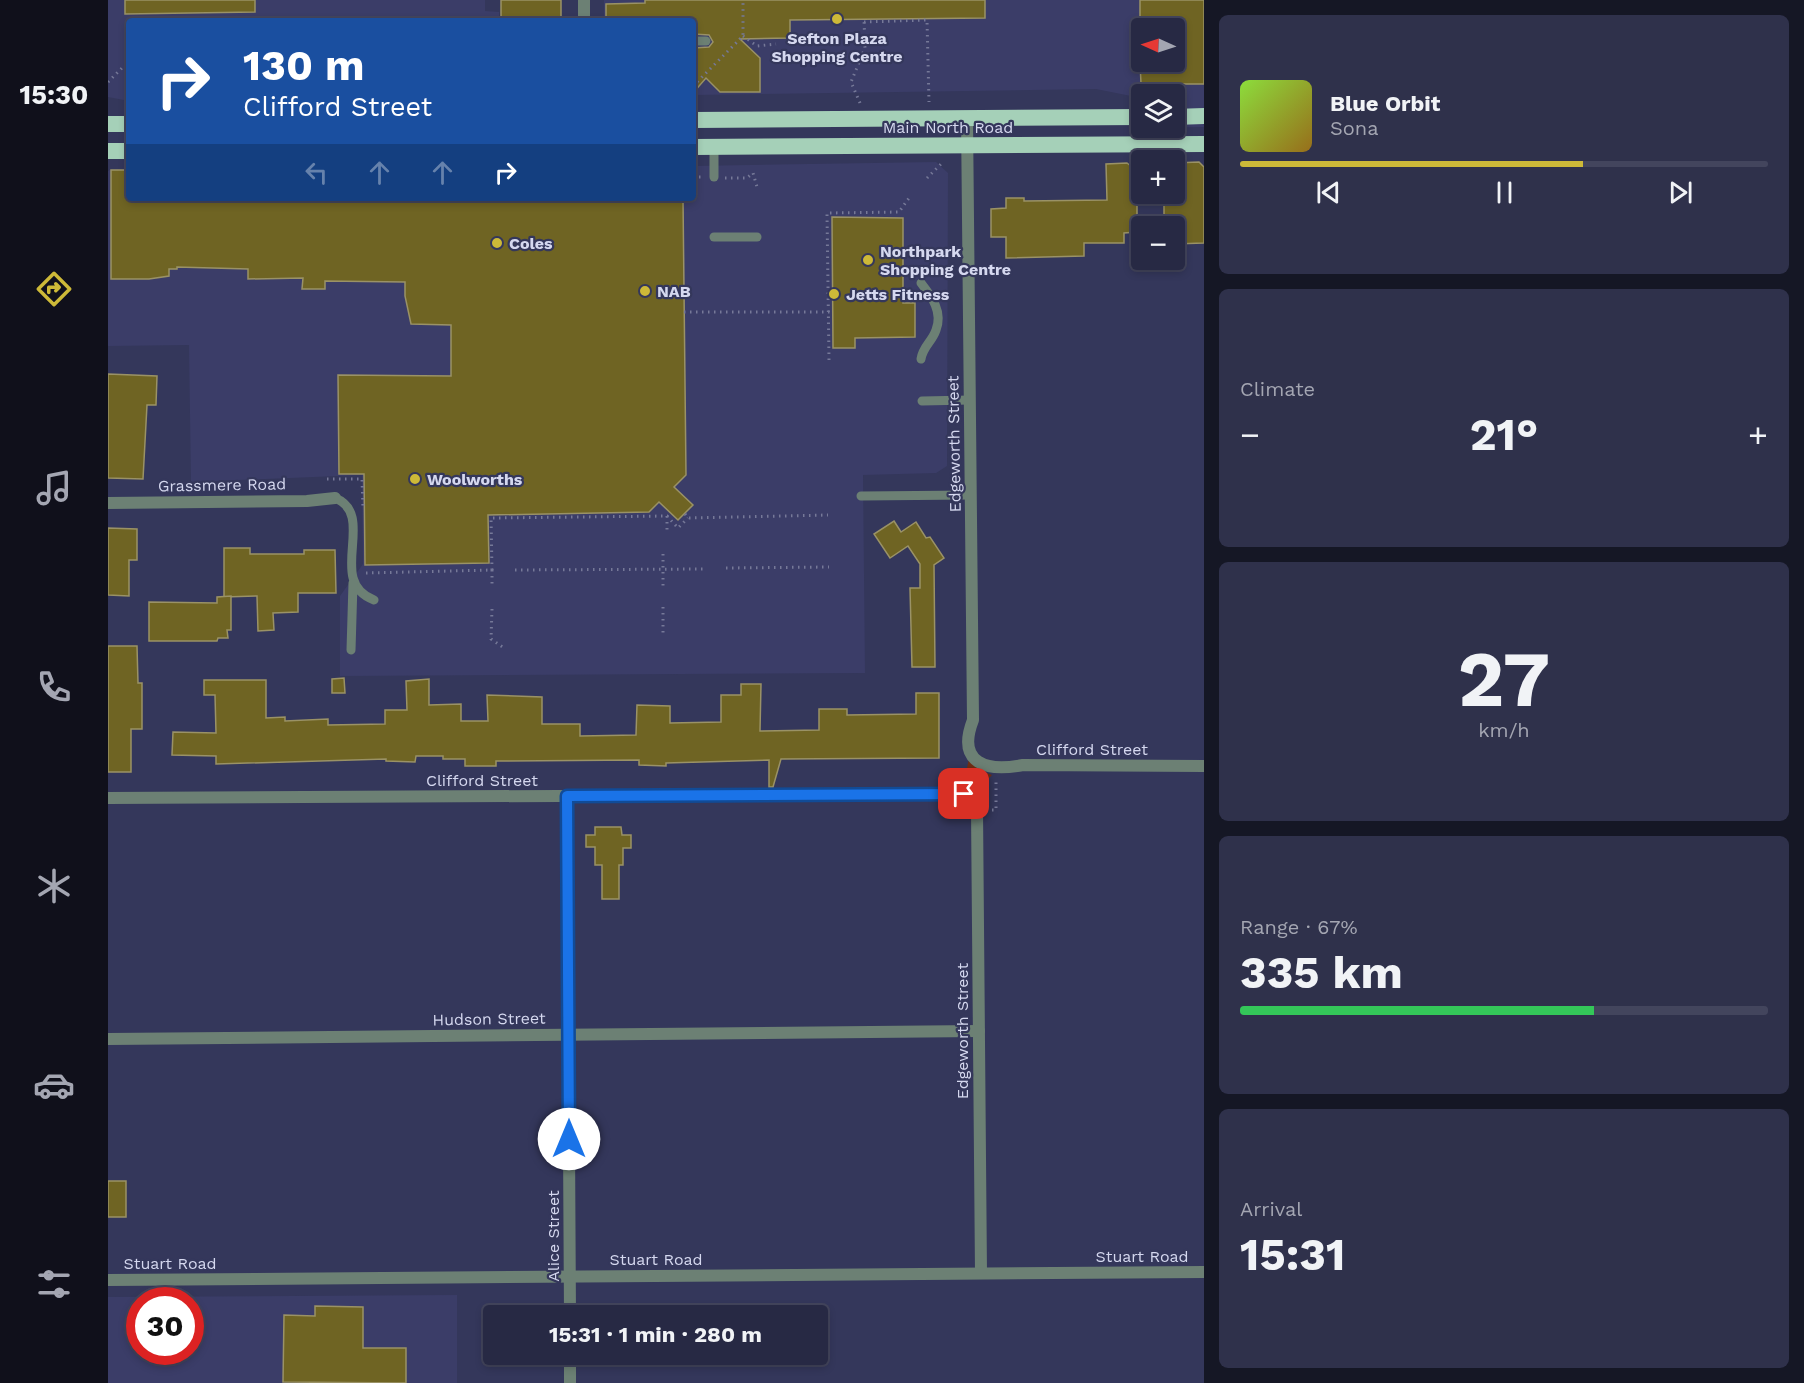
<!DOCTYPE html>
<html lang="en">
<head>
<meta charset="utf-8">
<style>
  :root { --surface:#272944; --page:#2f314b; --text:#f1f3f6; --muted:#a4a6b2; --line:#43455d; --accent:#cdb938 }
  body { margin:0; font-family:"Work Sans",sans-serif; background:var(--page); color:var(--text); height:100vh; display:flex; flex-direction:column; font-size:22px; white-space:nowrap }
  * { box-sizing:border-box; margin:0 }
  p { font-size:20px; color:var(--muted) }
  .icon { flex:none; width:33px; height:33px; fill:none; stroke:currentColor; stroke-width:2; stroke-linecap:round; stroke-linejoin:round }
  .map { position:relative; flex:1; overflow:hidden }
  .sheet { display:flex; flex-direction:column; gap:15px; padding:15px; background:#151725; width:600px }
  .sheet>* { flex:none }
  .banner { position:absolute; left:18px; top:18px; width:570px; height:183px; border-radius:6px; box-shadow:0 3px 9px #0003,0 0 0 2px var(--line); background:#1a4fa0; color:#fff; overflow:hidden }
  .needle { width:39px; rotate:273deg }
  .controls { position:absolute; left:1023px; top:18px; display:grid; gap:12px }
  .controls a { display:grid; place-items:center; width:54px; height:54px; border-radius:6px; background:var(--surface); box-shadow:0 3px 9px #0003,0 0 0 2px var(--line); font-size:30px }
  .speed { position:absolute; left:18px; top:1287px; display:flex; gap:12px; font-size:30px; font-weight:700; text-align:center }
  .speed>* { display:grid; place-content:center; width:78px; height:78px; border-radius:50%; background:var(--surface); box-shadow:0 3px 9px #0003,0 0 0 2px var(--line); line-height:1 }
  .speed .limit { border:9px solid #d22; background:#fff; color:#111 }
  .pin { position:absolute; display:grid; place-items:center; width:51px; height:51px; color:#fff; margin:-26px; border-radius:12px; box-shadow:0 3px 9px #0006 }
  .me { position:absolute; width:66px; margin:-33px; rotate:0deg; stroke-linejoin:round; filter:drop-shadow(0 0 4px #0008) }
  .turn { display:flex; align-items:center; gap:21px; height:126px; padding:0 18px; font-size:27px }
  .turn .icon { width:78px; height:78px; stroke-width:2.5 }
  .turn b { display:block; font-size:42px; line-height:51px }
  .lanes { display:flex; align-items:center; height:57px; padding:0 18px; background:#0003; justify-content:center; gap:30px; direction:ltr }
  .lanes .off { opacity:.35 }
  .big { font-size:45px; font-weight:700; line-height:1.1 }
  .sheet .widget { flex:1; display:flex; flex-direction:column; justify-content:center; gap:9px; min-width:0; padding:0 21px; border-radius:9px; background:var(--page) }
  .sheet .dial { align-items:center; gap:0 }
  .dial b { font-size:78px; line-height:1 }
  .song { display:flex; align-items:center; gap:18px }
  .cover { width:72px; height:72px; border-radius:9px; background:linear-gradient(135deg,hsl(90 70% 55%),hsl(40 70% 35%)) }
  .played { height:6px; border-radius:3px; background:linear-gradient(90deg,var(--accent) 65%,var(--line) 65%) }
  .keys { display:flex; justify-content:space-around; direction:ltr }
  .heat { display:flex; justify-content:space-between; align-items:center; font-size:33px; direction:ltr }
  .charge { height:9px; border-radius:4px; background:linear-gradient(90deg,#34c759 67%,var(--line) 0) }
  .trip { position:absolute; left:375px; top:1305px; width:345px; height:60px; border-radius:6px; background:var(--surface); box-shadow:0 3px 9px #0003,0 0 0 2px var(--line); font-weight:700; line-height:60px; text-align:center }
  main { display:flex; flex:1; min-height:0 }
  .dock { display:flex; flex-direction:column; width:108px; justify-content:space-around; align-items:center; background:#10101b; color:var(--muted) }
  .dock .icon { width:42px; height:42px }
  .dock .current { color:var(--accent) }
  .dock b { font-size:27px; color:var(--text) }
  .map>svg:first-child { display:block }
  .built { fill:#3b3d68; fill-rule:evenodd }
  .green { fill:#722e14 }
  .building { fill:#6f6423; stroke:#9a9266; stroke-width:1.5 }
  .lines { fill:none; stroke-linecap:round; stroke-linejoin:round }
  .path { stroke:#767998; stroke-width:3; stroke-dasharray:1.5 4.5; stroke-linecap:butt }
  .service { stroke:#6c8074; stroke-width:9 }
  .minor { stroke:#6c8074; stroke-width:12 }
  .trunk { stroke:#a5d0b8; stroke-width:16 }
  .route-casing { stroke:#114b97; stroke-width:15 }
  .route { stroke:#1a73e8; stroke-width:10 }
  .poi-dot { fill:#cdb938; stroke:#34375b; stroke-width:2 }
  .labels { text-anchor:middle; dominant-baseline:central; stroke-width:4.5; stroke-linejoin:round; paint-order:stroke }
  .poi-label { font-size:16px; font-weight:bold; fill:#d5d8ef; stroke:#34375b; text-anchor:start }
  .street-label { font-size:16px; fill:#d5d8ef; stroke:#34375b }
</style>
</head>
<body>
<main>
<nav class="dock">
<b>15:30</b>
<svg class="icon current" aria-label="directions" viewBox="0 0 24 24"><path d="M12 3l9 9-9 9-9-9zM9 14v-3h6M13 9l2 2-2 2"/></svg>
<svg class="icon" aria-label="music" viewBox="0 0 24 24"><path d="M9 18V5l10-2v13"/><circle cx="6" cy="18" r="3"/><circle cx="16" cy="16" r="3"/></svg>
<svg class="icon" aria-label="phone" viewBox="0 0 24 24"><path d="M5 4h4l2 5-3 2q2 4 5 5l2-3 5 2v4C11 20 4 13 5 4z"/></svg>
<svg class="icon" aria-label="climate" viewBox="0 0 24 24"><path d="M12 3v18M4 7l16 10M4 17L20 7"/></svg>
<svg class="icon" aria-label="car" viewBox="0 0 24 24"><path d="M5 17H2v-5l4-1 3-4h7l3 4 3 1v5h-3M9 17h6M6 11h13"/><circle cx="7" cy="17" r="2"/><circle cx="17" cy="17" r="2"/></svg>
<svg class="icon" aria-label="filters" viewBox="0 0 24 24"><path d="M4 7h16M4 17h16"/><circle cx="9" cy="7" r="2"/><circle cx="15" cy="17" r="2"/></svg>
</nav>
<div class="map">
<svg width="1096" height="1383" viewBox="0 0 1096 1383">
  <rect width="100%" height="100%" fill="#34375b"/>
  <g class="built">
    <path d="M0,0H377V11L391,12V21H21V101L0,97Z"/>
    <path d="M496,0H1096V127L1029,128L1028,97L988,89L585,95V21H496ZM1034,28H1066V62H1034ZM1034,94H1066V128H1034Z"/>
    <path d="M828,162L840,173L839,466L828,473L755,475L757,673L232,676V596L255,564L254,475L83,482L81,345L0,346V171L3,169H21V198H585V166Z"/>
    <path d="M349,1295V1383H0V1297ZM32,1300H82V1352H32Z"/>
  </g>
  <path class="green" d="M861,759L871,770L884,775L878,781V803C870,790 862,785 847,783L858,772Z"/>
  <g class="building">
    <path d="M17,0H147V12L17,14Z"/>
    <rect x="393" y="0" width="60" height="21"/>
    <path d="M537,0H877V18L682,20V38L632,39L652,58V92H612L598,78L585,93V48L601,47L605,42L601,35L585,34V21H498V4L537,3Z"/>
    <path d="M1032,0H1096V84H1033L1032,62H1066V28H1032Z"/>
    <path d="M1091,162L1096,167V243L1066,244V226H1056V194H1066V163Z"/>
    <path d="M1019,163L1029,171V232L1016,233V243H976V256L898,258V237H883V209L898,208V198H916V201L999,200L998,164Z"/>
    <path d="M3,170H21V198H575L578,475L566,487L585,505L570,520L551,502L541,512L380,515L381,563L257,565L256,474H231L230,375L343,376V325L303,324L297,296V282L217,281V289H194L195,278L140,279V269L69,267V269H61V276L41,279H3Z"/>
    <path d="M724,217L795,218V303H807V337L747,338V348H725Z"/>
    <path d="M0,374L49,376L48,405H39L35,479L0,478Z"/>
    <path d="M786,521L793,532L808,522L818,538L822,537L836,558L826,565L827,667H804L802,588H812V564L800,546L782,558L766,534Z"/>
    <path d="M0,528L29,529V560H21V596L0,595Z"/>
    <path d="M116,548H142V554H196V550H227L228,593H190V612L165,613L166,630L150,631L149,596L116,597Z"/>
    <path d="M123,596V630H119L120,638H110L109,641H41V602L109,603V597Z"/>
    <path d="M0,646H29L30,683H34V729H23V772H0Z"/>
    <path d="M236,678L237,693H224V679Z"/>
    <path d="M321,679V705L353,704V721H380L379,695L434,697V724H472V736L528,735L529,705L562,706V723L613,722V695H633V684H653L652,731L711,730V709H739V715L808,714V693H831V758L673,759L665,787H661V760L558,763V766L531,765V760L388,761V766H357V759H335V756H308L307,762L278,761V759L108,764V756L64,755L65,732L108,733L107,695H96V680H158V718L177,717V721L220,719V725L277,724V710H299L298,681Z"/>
    <path d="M487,827H513L514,835H523V848H515V865H511V899H494V865H487V847H478V835H487Z"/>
    <rect x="0" y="1181" width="18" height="36"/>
    <path d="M207,1306L255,1307V1348H298V1383L175,1382L176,1315L207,1316Z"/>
  </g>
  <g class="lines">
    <g class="path">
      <path d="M756,22L819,20L821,102"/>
      <path d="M635,36L649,46L668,44"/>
      <path d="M0,82L21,61"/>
      <path d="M585,86L635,36V0"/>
      <path d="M752,103L743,82L757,48L756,19"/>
      <path d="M585,177H595"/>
      <path d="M617,178H639L645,173L649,187"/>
      <path d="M819,178L834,163"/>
      <path d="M576,312H725"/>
      <path d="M721,360L719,213L791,212L801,198"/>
      <path d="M219,479H254L255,508"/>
      <path d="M577,514L580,518L720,515"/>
      <path d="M559,516L570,528L580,518"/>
      <path d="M555,554V586"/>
      <path d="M618,568L721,567"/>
      <path d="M384,570L383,518L559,516V533"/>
      <path d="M407,570L598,569"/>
      <path d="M258,573L384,570V586"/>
      <path d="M555,607V637"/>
      <path d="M384,609L383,639L396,648"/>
      <path d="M845,781L854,766"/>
      <path d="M884,810H888V782"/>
    </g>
    <g class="service">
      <path d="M585,41H598"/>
      <path d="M606,177V147"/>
      <path d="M606,237H649"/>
      <path d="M813,283C824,297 835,312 828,330C824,342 815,346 813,359"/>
      <path d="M814,401L862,400"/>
      <path d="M753,496L863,495"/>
      <path d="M227,498C270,515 217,582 266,600"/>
      <path d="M243,650L245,583"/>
    </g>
    <g class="minor">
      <path d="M476,21V0"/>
      <path d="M859,118L865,720C848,764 879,772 915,765L1096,766"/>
      <path d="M0,503L199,501L227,498"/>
      <path d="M459,796L462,1316"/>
      <path d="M0,798L856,794L863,799L869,810L873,1273"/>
      <path d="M0,1039L871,1031"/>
      <path d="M0,1280L1096,1272"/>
      <path d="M462,1354V1383"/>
    </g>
    <g class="trunk">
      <path d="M1066,117L1096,116"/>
      <path d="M585,120L1034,117"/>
      <path d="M0,124H21"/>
      <path d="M585,147L1096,144"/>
      <path d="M0,151H21"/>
    </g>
  </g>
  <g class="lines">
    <g class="route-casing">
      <path id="route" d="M461,1139L459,796L856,794"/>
    </g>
    <use href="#route" class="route"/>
  </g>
  <g class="poi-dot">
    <circle cx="729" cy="19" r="6"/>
    <circle cx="389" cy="243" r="6"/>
    <circle cx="760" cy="260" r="6"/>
    <circle cx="537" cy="291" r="6"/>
    <circle cx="726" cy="294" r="6"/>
    <circle cx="307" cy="479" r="6"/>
  </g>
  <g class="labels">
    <g class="poi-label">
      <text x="729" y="38" text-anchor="middle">Sefton Plaza<tspan x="729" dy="18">Shopping Centre</tspan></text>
      <text x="401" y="243">Coles</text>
      <text x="772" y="251">Northpark<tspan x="772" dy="18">Shopping Centre</tspan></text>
      <text x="549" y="291">NAB</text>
      <text x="738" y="294">Jetts Fitness</text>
      <text x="319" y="479">Woolworths</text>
    </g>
    <g class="street-label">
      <text x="840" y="127">Main North Road</text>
      <text transform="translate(846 444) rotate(-91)">Edgeworth Street</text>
      <text transform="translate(114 485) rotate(-1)">Grassmere Road</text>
      <text x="984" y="749">Clifford Street</text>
      <text x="374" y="780">Clifford Street</text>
      <text transform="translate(381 1019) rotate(-1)">Hudson Street</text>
      <text transform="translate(854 1031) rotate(-90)">Edgeworth Street</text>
      <text transform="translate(445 1236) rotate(-90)">Alice Street</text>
      <text x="1034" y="1256">Stuart Road</text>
      <text x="548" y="1259">Stuart Road</text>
      <text x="62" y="1263">Stuart Road</text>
    </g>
  </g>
</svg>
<div class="controls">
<a><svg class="needle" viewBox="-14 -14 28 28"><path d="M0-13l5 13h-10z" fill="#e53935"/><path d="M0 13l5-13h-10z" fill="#a4a6b2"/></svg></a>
<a><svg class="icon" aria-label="layers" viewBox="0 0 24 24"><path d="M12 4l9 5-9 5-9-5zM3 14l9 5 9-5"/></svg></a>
<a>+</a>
<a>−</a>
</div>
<div class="speed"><div class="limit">30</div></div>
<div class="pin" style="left:856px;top:794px;background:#d93025"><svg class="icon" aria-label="arrive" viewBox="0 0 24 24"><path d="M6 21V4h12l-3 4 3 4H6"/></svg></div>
<svg class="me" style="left:461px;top:1139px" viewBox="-20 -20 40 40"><circle r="19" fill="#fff"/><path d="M0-13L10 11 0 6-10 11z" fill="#1a73e8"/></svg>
<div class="trip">15:31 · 1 min · 280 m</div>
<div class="banner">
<div class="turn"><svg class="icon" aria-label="right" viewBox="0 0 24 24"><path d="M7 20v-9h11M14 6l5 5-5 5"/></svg><div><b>130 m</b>Clifford Street</div></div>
<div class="lanes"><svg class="icon off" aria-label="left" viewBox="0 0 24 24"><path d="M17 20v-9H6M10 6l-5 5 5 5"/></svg><svg class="icon off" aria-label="ahead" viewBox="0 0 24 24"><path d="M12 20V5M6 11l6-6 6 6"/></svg><svg class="icon off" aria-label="ahead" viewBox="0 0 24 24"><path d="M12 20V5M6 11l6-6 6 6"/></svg><svg class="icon" aria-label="right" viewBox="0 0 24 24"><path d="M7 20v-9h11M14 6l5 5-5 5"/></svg></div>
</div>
</div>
<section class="sheet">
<div class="widget">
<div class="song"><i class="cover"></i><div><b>Blue Orbit</b><p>Sona</p></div></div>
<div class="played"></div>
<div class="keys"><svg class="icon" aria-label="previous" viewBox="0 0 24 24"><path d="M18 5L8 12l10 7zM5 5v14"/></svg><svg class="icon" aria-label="pause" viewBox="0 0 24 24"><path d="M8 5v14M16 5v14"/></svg><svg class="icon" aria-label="next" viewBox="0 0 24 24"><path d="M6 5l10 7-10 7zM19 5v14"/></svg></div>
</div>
<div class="widget"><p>Climate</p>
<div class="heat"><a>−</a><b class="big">21°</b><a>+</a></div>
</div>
<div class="widget dial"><b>27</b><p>km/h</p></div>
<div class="widget"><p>Range · 67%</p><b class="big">335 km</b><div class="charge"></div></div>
<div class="widget"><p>Arrival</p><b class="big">15:31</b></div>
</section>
</main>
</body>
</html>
